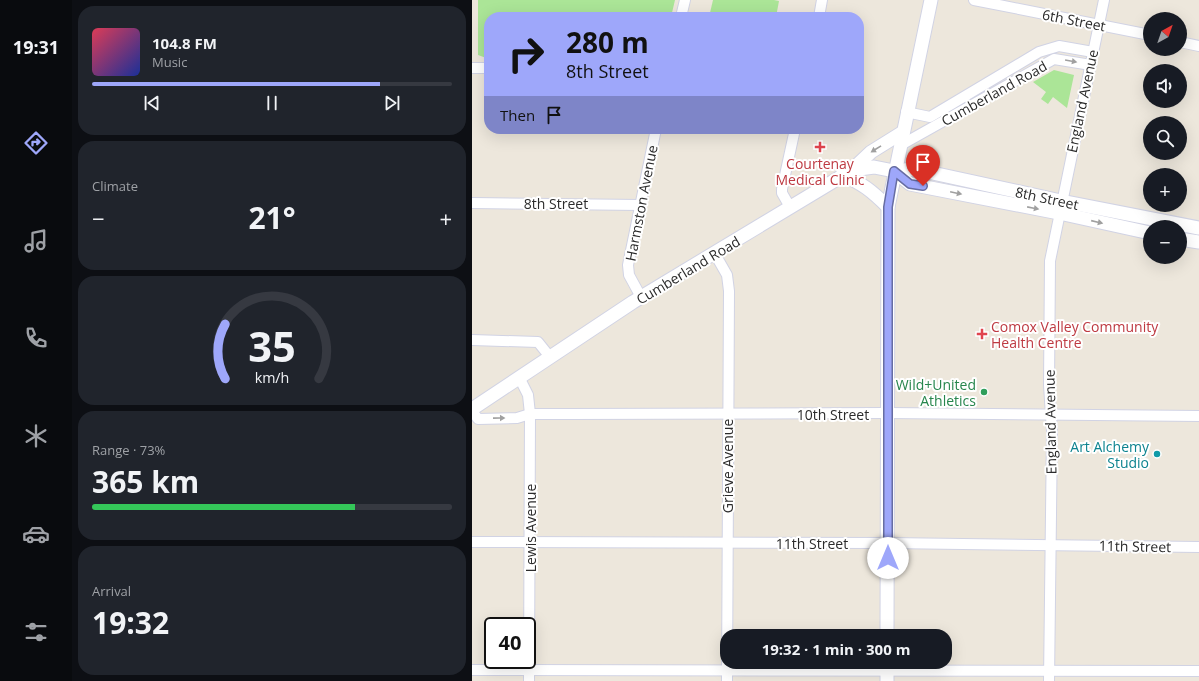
<!DOCTYPE html>
<html lang="en">
<head>
<meta charset="utf-8">
<style>
  :root { --surface:#171b24; --page:#20242c; --text:#f1f3f6; --muted:#9ea1a6; --line:#363941; --accent:#9ea7fa }
  body { margin:0; font-family:"Open Sans",sans-serif; background:var(--page); color:var(--text); height:100vh; display:flex; flex-direction:column; font-size:15px; white-space:nowrap }
  * { box-sizing:border-box; margin:0 }
  p { font-size:13px; color:var(--muted) }
  .icon { flex:none; width:22px; height:22px; fill:none; stroke:currentColor; stroke-width:2; stroke-linecap:round; stroke-linejoin:round }
  .map { position:relative; flex:1; overflow:hidden }
  .sheet { display:flex; flex-direction:column; gap:6px; padding:6px; background:#0d0f14; width:400px }
  .sheet>* { flex:none }
  .top-card { position:absolute; left:12px; top:12px; width:380px; height:122px; border-radius:16px; box-shadow:0 4px 16px #0002; background:#9ea7fa; color:#111; overflow:hidden }
  .needle { width:26px; rotate:40deg }
  .tools { position:absolute; left:671px; top:12px; display:grid; gap:8px }
  .tools a { display:grid; place-items:center; width:44px; height:44px; border-radius:50%; background:var(--surface); box-shadow:0 4px 16px #0002; font-size:20px }
  .speed { position:absolute; left:12px; top:617px; display:flex; gap:8px; font-size:20px; font-weight:700; text-align:center }
  .speed>* { display:grid; place-content:center; width:52px; height:52px; border-radius:50%; background:var(--surface); box-shadow:0 4px 16px #0002; line-height:1 }
  .speed .limit { border:2px solid #111; border-radius:6px; background:#fff; color:#111 }
  .pin { position:absolute; display:grid; place-items:center; width:34px; height:34px; color:#fff; margin:-41px -17px; border-radius:50% 50% 50% 0; rotate:-45deg; box-shadow:0 0 4px #0007 }
  .pin .icon { rotate:45deg }
  .me { position:absolute; width:44px; margin:-22px; rotate:0deg; stroke-linejoin:round; filter:drop-shadow(0 0 3px #0008) }
  .turn { display:flex; align-items:center; gap:14px; height:84px; padding:0 16px; font-size:18px }
  .turn .icon { width:52px; height:52px; stroke-width:2.5 }
  .turn b { display:block; font-size:28px; line-height:34px }
  .then { display:flex; align-items:center; height:38px; padding:0 16px; background:#0003; gap:8px; font-size:15px }
  .big { font-size:30px; font-weight:700; line-height:1.1 }
  .sheet .tile { flex:1; display:flex; flex-direction:column; justify-content:center; gap:6px; min-width:0; padding:0 14px; border-radius:16px; background:var(--page) }
  .sheet .dial { align-items:center; gap:0 }
  .dial svg { height:104px; overflow:visible; fill:none; stroke:var(--line); stroke-width:7; stroke-linecap:round; text-anchor:middle }
  .dial text { fill:var(--text); stroke:none }
  .song { display:flex; align-items:center; gap:12px }
  .cover { width:48px; height:48px; border-radius:6px; background:linear-gradient(135deg,hsl(350 70% 55%),hsl(230 70% 35%)) }
  .played { height:4px; border-radius:2px; background:linear-gradient(90deg,var(--accent) 80%,var(--line) 80%) }
  .keys { display:flex; justify-content:space-around; direction:ltr }
  .heat { display:flex; justify-content:space-between; align-items:center; font-size:22px; direction:ltr }
  .charge { height:6px; border-radius:3px; background:linear-gradient(90deg,#34c759 73%,var(--line) 0) }
  .trip { position:absolute; left:248px; top:629px; width:232px; height:40px; border-radius:16px; background:var(--surface); box-shadow:0 4px 16px #0002; font-weight:700; line-height:40px; text-align:center }
  main { display:flex; flex:1; min-height:0 }
  .tabs { display:flex; flex-direction:column; width:72px; justify-content:space-around; align-items:center; background:#090b0e; color:var(--muted) }
  .tabs .icon { width:28px; height:28px }
  .tabs .current { color:var(--accent) }
  .tabs b { font-size:18px; color:var(--text) }
  .map>svg:first-child { display:block }
  .green { fill:#abe597 }
  .lines { fill:none; stroke-linecap:round; stroke-linejoin:round }
  .minor-casing { stroke:#d1d3e4; stroke-width:12 }
  .tertiary-casing { stroke:#d1d3e4; stroke-width:15 }
  .minor { stroke:#fff; stroke-width:10 }
  .tertiary { stroke:#fff; stroke-width:13 }
  .oneway { fill:#a0a0a0 }
  .route-casing { stroke:#676da2; stroke-width:10 }
  .route { stroke:#9ea7fa; stroke-width:7 }
  .health-dot { fill:#e0444e; stroke:#fff; stroke-width:1.5 }
  .leisure-dot { fill:#2e9e5b; stroke:#fff; stroke-width:1.5 }
  .culture-dot { fill:#0f9aa8; stroke:#fff; stroke-width:1.5 }
  .labels { text-anchor:middle; dominant-baseline:central; stroke-width:4; stroke-linejoin:round; paint-order:stroke }
  .street-label { font-size:14px; fill:#2b2b2b; stroke:#fff }
  .health-label { font-size:14px; fill:#be3a42; stroke:#fff }
  .leisure-label { font-size:14px; fill:#27864d; stroke:#fff; text-anchor:end }
  .culture-label { font-size:14px; fill:#0d838f; stroke:#fff; text-anchor:end }
</style>
</head>
<body>
<main>
<nav class="tabs">
<b>19:31</b>
<svg class="icon current" aria-label="directions" viewBox="0 0 24 24"><path d="M12 3l9 9-9 9-9-9zM9 14v-3h6M13 9l2 2-2 2"/></svg>
<svg class="icon" aria-label="music" viewBox="0 0 24 24"><path d="M9 18V5l10-2v13"/><circle cx="6" cy="18" r="3"/><circle cx="16" cy="16" r="3"/></svg>
<svg class="icon" aria-label="phone" viewBox="0 0 24 24"><path d="M5 4h4l2 5-3 2q2 4 5 5l2-3 5 2v4C11 20 4 13 5 4z"/></svg>
<svg class="icon" aria-label="climate" viewBox="0 0 24 24"><path d="M12 3v18M4 7l16 10M4 17L20 7"/></svg>
<svg class="icon" aria-label="car" viewBox="0 0 24 24"><path d="M5 17H2v-5l4-1 3-4h7l3 4 3 1v5h-3M9 17h6M6 11h13"/><circle cx="7" cy="17" r="2"/><circle cx="17" cy="17" r="2"/></svg>
<svg class="icon" aria-label="filters" viewBox="0 0 24 24"><path d="M4 7h16M4 17h16"/><circle cx="9" cy="7" r="2"/><circle cx="15" cy="17" r="2"/></svg>
</nav>
<section class="sheet">
<div class="tile">
<div class="song"><i class="cover"></i><div><b>104.8 FM</b><p>Music</p></div></div>
<div class="played"></div>
<div class="keys"><svg class="icon" aria-label="previous" viewBox="0 0 24 24"><path d="M18 5L8 12l10 7zM5 5v14"/></svg><svg class="icon" aria-label="pause" viewBox="0 0 24 24"><path d="M8 5v14M16 5v14"/></svg><svg class="icon" aria-label="next" viewBox="0 0 24 24"><path d="M6 5l10 7-10 7zM19 5v14"/></svg></div>
</div>
<div class="tile"><p>Climate</p>
<div class="heat"><a>−</a><b class="big">21°</b><a>+</a></div>
</div>
<div class="tile dial"><svg viewBox="0 0 100 80">
<path d="M14 69A42 42 0 1 1 86 69"/>
<path d="M14 69A42 42 0 0 1 14 27" stroke="#9ea7fa"/>
<text x="50" y="56" font-size="32" font-weight="700">35</text>
<text x="50" y="72" font-size="11">km/h</text>
</svg></div>
<div class="tile"><p>Range · 73%</p><b class="big">365 km</b><div class="charge"></div></div>
<div class="tile"><p>Arrival</p><b class="big">19:32</b></div>
</section>
<div class="map">
<svg width="727" height="681" viewBox="0 0 727 681">
  <rect width="100%" height="100%" fill="#ede7dc"/>
  <g class="green">
    <path d="M6,0H203L199,17H17V59L6,55Z"/>
    <path d="M241,0H302L307,1L304,17H237Z"/>
    <path d="M582,70L602,75L595,108L581,97L576,104L569,99L574,92L561,82Z"/>
  </g>
  <g class="lines">
    <g class="minor-casing">
      <g id="minor">
        <path d="M502,0L678,35"/>
        <path d="M209,17L213,0"/>
        <path d="M347,17L350,0"/>
        <path d="M708,42L727,46"/>
        <path d="M0,68H17"/>
        <path d="M434,112L458,117L567,52L587,46L621,52"/>
        <path d="M429,145L582,59L619,65"/>
        <path d="M0,203L168,205"/>
        <path d="M318,207L310,193V189L323,129"/>
        <path d="M243,254L255,275L257,291L255,681"/>
        <path d="M169,297L157,275L156,265L184,129"/>
        <path d="M0,340L66,342L78,357"/>
        <path d="M47,377L56,395L58,414L57,681"/>
        <path d="M0,411L6,419L45,418L58,414H94L415,413L727,416"/>
        <path d="M0,542L416,543L727,547"/>
        <path d="M0,670L727,671"/>
        <path d="M577,681L580,431L577,385L578,261L632,0"/>
      </g>
    </g>
    <g class="tertiary-casing">
      <g id="tertiary">
        <path d="M380,170L402,167L422,171L442,169L589,201L727,228"/>
        <path d="M422,171L438,184L587,213L678,233"/>
        <path d="M370,175C390,183 400,191 416,207"/>
        <path d="M708,239L727,242"/>
        <path d="M0,409L161,302L380,170L399,152L431,132"/>
        <path d="M415,636L416,207L459,0"/>
        <path d="M415,681V662"/>
      </g>
    </g>
    <use href="#minor" class="minor"/>
    <use href="#tertiary" class="tertiary"/>
  </g>
  <defs><path id="oneway-solid" d="M-6-.8H1V-3.2L6.5 0L1 3.2V.8H-6Z"/></defs>
  <g class="oneway">
    <use href="#oneway-solid" transform="translate(599 61) rotate(10)"/>
    <use href="#oneway-solid" transform="translate(404 149) rotate(148)"/>
    <use href="#oneway-solid" transform="translate(484 193) rotate(12)"/>
    <use href="#oneway-solid" transform="translate(561 208) rotate(11)"/>
    <use href="#oneway-solid" transform="translate(625 222) rotate(13)"/>
    <use href="#oneway-solid" transform="translate(27 418) rotate(-1)"/>
  </g>
  <g class="lines">
    <g class="route-casing">
      <path id="route" d="M416,558V207L422,171L438,184L451,186"/>
    </g>
    <use href="#route" class="route"/>
  </g>
  <g class="health-dot">
    <path d="M346 141h4v4h4v4h-4v4h-4v-4h-4v-4h4z"/>
    <path d="M508 328h4v4h4v4h-4v4h-4v-4h-4v-4h4z"/>
  </g>
  <circle class="leisure-dot" cx="512" cy="392" r="4"/>
  <circle class="culture-dot" cx="685" cy="454" r="4"/>
  <g class="labels">
    <g class="street-label">
      <text transform="translate(602 20) rotate(11)">6th Street</text>
      <text transform="translate(522 93) rotate(-29)">Cumberland Road</text>
      <text transform="translate(610 101) rotate(-78)">England Avenue</text>
      <text transform="translate(575 198) rotate(12)">8th Street</text>
      <text x="84" y="203">8th Street</text>
      <text transform="translate(169 203) rotate(-79)">Harmston Avenue</text>
      <text transform="translate(216 270) rotate(-31)">Cumberland Road</text>
      <text x="361" y="414">10th Street</text>
      <text transform="translate(578 422) rotate(-91)">England Avenue</text>
      <text transform="translate(255 466) rotate(-90)">Grieve Avenue</text>
      <text transform="translate(58 528) rotate(-90)">Lewis Avenue</text>
      <text x="340" y="543">11th Street</text>
      <text transform="translate(663 546) rotate(1)">11th Street</text>
    </g>
    <g class="health-label">
      <text x="348" y="163">Courtenay<tspan x="348" dy="16">Medical Clinic</tspan></text>
      <text x="519" y="326" text-anchor="start">Comox Valley Community<tspan x="519" dy="16">Health Centre</tspan></text>
    </g>
    <g class="leisure-label">
      <text x="504" y="384">Wild+United<tspan x="504" dy="16">Athletics</tspan></text>
    </g>
    <g class="culture-label">
      <text x="677" y="446">Art Alchemy<tspan x="677" dy="16">Studio</tspan></text>
    </g>
  </g>
</svg>
<div class="tools">
<a><svg class="needle" viewBox="-14 -14 28 28"><path d="M0-13l5 13h-10z" fill="#e53935"/><path d="M0 13l5-13h-10z" fill="#9ea1a6"/></svg></a>
<a><svg class="icon" aria-label="sound" viewBox="0 0 24 24"><path d="M4 9h4l5-4v14l-5-4H4zM17 9q2 3 0 6"/></svg></a>
<a><svg class="icon" aria-label="search" viewBox="0 0 24 24"><circle cx="10" cy="10" r="6"/><path d="M15 15l6 6"/></svg></a>
<a>+</a>
<a>−</a>
</div>
<div class="speed"><div class="limit">40</div></div>
<div class="pin" style="left:451px;top:186px;background:#d93025"><svg class="icon" aria-label="arrive" viewBox="0 0 24 24"><path d="M6 21V4h12l-3 4 3 4H6"/></svg></div>
<svg class="me" style="left:416px;top:558px" viewBox="-20 -20 40 40"><circle r="19" fill="#fff"/><path d="M0-13L10 11 0 6-10 11z" fill="#9ea7fa"/></svg>
<div class="trip">19:32 · 1 min · 300 m</div>
<div class="top-card">
<div class="turn"><svg class="icon" aria-label="right" viewBox="0 0 24 24"><path d="M7 20v-9h11M14 6l5 5-5 5"/></svg><div><b>280 m</b>8th Street</div></div>
<div class="then">Then<svg class="icon" aria-label="arrive" viewBox="0 0 24 24"><path d="M6 21V4h12l-3 4 3 4H6"/></svg></div>
</div>
</div>
</main>
</body>
</html>
